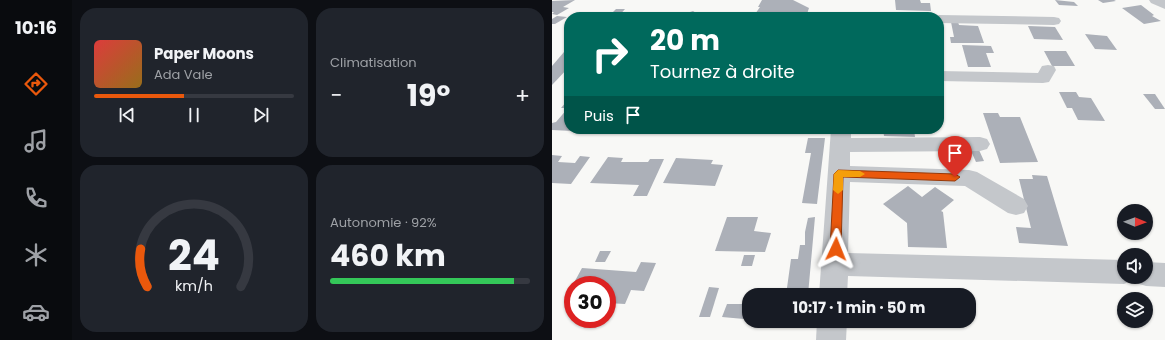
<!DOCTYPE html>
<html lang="fr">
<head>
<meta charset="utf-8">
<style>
  :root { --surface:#171b24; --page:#20242c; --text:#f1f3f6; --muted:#9ea1a6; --line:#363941; --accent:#ea580c }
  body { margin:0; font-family:Poppins,sans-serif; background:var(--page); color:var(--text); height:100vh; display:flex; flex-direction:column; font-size:15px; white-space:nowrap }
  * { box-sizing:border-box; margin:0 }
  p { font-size:13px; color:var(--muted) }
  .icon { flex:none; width:22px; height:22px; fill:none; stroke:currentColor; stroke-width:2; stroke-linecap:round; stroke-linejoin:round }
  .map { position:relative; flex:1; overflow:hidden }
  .sheet { display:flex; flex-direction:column; gap:8px; padding:8px; background:#0d0f14; width:480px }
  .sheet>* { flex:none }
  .banner { position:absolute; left:12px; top:12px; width:380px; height:122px; border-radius:16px; box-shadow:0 1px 3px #0004; background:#00695c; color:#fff; overflow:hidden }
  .needle { width:26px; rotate:91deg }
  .fabs { position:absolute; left:565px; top:204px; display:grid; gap:8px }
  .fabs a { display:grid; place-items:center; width:36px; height:36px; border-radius:50%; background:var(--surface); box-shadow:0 1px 3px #0004; font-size:20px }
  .speed { position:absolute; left:12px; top:276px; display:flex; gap:8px; font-size:20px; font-weight:700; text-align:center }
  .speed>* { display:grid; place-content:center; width:52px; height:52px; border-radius:50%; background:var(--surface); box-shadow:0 1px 3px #0004; line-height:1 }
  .speed .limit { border:6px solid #d22; background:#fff; color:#111 }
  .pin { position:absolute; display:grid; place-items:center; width:34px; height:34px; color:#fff; margin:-41px -17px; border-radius:50% 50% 50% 0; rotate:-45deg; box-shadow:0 0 4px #0007 }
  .pin .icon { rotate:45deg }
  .me { position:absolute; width:44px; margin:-22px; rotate:2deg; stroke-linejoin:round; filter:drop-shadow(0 0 3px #0008) }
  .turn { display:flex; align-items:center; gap:14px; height:84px; padding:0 20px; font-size:18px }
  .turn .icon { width:52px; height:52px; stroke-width:2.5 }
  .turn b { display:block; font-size:28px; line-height:34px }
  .then { display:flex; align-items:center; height:38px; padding:0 20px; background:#0003; gap:8px; font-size:15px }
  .big { font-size:30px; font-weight:700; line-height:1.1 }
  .sheet .widget { flex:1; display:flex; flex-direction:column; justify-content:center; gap:6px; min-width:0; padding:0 14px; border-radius:16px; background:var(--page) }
  .sheet .dial { align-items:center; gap:0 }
  .dial svg { height:104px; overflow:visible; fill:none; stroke:var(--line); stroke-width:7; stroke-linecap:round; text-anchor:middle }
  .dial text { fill:var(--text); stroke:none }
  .song { display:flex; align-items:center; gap:12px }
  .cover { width:48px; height:48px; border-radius:6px; background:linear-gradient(135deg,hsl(0 70% 55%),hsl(40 70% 35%)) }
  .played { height:4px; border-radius:2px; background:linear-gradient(90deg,var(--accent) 45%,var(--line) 45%) }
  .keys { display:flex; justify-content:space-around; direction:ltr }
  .heat { display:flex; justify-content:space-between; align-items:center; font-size:22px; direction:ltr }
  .charge { height:6px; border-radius:3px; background:linear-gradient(90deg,#34c759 92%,var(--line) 0) }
  .sheet .tiles { flex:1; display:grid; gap:8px; grid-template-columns:repeat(2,1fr) }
  .trip { position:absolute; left:190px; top:288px; width:234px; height:40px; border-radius:16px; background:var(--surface); box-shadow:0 1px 3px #0004; font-weight:700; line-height:40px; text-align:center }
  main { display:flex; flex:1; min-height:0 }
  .tabs { display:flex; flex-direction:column; width:72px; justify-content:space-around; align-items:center; background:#090b0e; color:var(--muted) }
  .tabs .icon { width:28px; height:28px }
  .tabs .on { color:var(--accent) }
  .tabs b { font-size:18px; color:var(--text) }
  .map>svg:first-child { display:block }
  .building { fill:#acb0b8 }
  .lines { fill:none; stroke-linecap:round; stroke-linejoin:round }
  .minor { fill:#c4c7cb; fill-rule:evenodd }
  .route { fill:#ea580c; stroke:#983908 }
  .slow { fill:#f59e0b }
</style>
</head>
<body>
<main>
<nav class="tabs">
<b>10:16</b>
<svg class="icon on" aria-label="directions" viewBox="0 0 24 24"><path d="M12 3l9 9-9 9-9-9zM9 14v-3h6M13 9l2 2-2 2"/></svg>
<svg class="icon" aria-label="music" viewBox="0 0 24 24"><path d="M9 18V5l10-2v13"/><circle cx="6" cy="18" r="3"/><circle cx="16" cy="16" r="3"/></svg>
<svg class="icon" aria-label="phone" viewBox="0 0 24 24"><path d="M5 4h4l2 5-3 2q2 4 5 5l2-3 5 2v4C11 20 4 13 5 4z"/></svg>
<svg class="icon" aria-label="climate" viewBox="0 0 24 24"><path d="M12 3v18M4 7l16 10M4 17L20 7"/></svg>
<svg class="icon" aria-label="car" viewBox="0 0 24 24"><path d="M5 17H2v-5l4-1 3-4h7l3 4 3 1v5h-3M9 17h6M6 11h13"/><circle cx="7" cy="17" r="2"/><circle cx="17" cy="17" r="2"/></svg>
</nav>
<section class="sheet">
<div class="tiles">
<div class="widget">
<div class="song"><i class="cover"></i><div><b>Paper Moons</b><p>Ada Vale</p></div></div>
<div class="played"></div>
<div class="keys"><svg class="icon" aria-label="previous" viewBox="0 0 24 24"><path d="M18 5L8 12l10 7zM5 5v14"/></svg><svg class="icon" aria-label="pause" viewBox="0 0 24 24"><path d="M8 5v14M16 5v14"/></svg><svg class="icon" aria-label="next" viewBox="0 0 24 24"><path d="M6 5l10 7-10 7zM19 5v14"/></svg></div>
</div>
<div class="widget"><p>Climatisation</p>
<div class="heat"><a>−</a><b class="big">19°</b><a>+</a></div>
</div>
<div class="widget dial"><svg viewBox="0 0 100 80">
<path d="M14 69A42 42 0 1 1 86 69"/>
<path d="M14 69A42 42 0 0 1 9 40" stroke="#ea580c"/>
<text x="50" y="56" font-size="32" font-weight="700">24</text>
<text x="50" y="72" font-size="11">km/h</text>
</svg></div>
<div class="widget"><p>Autonomie · 92%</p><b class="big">460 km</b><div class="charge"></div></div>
</div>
</section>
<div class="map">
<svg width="613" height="340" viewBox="0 0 613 340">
  <rect width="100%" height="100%" fill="#f8f8f6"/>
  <g class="building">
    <path d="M23,0L11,7L17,8L5,15L0,14L2,12H0V1Z"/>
    <path d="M210,0H241L257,8L254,17H201L208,7H206Z"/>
    <path d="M343,0H368L369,3H378L379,11L344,10Z"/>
    <path d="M503,0L522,2L526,6L507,5Z"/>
    <path d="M546,0H562L564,1L551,3Z"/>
    <path d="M589,5L602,15L600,16L609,21L592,24L570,8Z"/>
    <path d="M64,9H73L66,17H56Z"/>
    <path d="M141,11L150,17H123Z"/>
    <path d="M5,16L15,17L3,24H0V19Z"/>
    <path d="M399,22H406L407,25L426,26L432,43H399L398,37H402Z"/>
    <path d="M476,26L503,27L511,40L482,39Z"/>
    <path d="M533,34L555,36L565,50L543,49Z"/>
    <path d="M410,45L439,46L442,53H434L439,67H416Z"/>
    <path d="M492,51H514L523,66H500Z"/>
    <path d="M12,52H17V67L0,85V66Z"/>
    <path d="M507,92H524L527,97L539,98L553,121L526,120L520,108H515Z"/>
    <path d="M591,94H603L613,109H603Z"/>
    <path d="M15,101H17V129H21L20,131L0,130V123L4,122L16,108H9Z"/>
    <path d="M431,113H446L448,117H468L486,162L448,163Z"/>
    <path d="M331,129H362L363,137L332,136Z"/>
    <path d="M256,138H273L265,204L250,203L259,153H253Z"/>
    <path d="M427,150L432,161L424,162L419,151Z"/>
    <path d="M0,155L10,156L6,162L23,163L28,156L38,157L19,184L0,183Z"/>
    <path d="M56,157L71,158L69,162H96L98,159H112L95,196H81L87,185L38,183Z"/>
    <path d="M124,158L161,160L159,164L171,165L163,186L111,183Z"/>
    <path d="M480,175L495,176L516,246L467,243L464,227L479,228L467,179H481Z"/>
    <path d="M356,186L370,197L383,187L402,200L389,211L391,212L395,248L356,247L355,223L331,204Z"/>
    <path d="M175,217H206L202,231L219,233L213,252L163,251Z"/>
    <path d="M263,217L256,295H234L239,259H246L248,245H253V232L256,218Z"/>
    <path d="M48,251H59L53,262H43Z"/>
    <path d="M192,255H203L200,266H189Z"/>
    <path d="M89,262L104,263L92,291L79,290L73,304L55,303V285H21V301H12L30,268L84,272Z"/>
    <path d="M157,287L167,288L158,317H147Z"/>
    <path d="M175,304H195L192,319L170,317Z"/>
  </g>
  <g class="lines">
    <g class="minor">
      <path d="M597,0H613V9L599,3Z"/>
      <path d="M285,13L310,14L312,17H278L280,14Z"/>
      <path d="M387,15L502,17L507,18L509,21L507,24L502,25L387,23V17H381Z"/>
      <path d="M496,65L502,66L504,70L497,82L491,83L387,81V71L486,73L490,66Z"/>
      <path d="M279,129H299V138L428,137L435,139L438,144L435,149L428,151L298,152V166L417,170L425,172L472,199L476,206L472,213L464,215L456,213L413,186L298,182L296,253L572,260V277H594V262L613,263V287L594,286L584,283L583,279L572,284L296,276L295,295H267Z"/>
      <path d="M265,321H295L294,340H264Z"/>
    </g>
  </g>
  <path class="route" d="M286,170L403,174L408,177L403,181L291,177L289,249L287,253H280L278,249L282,174Z"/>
  <path class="slow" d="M286,170L308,171L313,174L308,177H291V190L286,194L281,190L282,174Z"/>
</svg>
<div class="fabs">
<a><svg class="needle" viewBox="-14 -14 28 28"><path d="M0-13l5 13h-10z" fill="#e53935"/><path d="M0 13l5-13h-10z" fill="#9ea1a6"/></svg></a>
<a><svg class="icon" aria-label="sound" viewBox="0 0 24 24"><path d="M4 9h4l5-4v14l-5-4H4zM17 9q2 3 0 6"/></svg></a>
<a><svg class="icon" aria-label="layers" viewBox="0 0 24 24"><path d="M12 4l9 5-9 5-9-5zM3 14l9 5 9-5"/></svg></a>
</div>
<div class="speed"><div class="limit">30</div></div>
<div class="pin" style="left:403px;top:177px;background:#d93025"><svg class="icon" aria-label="arrive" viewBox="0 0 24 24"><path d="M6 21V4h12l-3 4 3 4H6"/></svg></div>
<svg class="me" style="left:284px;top:249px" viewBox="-20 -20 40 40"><path d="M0-17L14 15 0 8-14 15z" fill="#ea580c" stroke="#fff" stroke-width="4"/></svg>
<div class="trip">10:17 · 1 min · 50 m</div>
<div class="banner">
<div class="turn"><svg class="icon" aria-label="right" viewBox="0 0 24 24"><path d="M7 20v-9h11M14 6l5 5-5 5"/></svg><div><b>20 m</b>Tournez à droite</div></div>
<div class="then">Puis<svg class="icon" aria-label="arrive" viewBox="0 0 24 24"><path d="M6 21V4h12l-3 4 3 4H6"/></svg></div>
</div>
</div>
</main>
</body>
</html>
